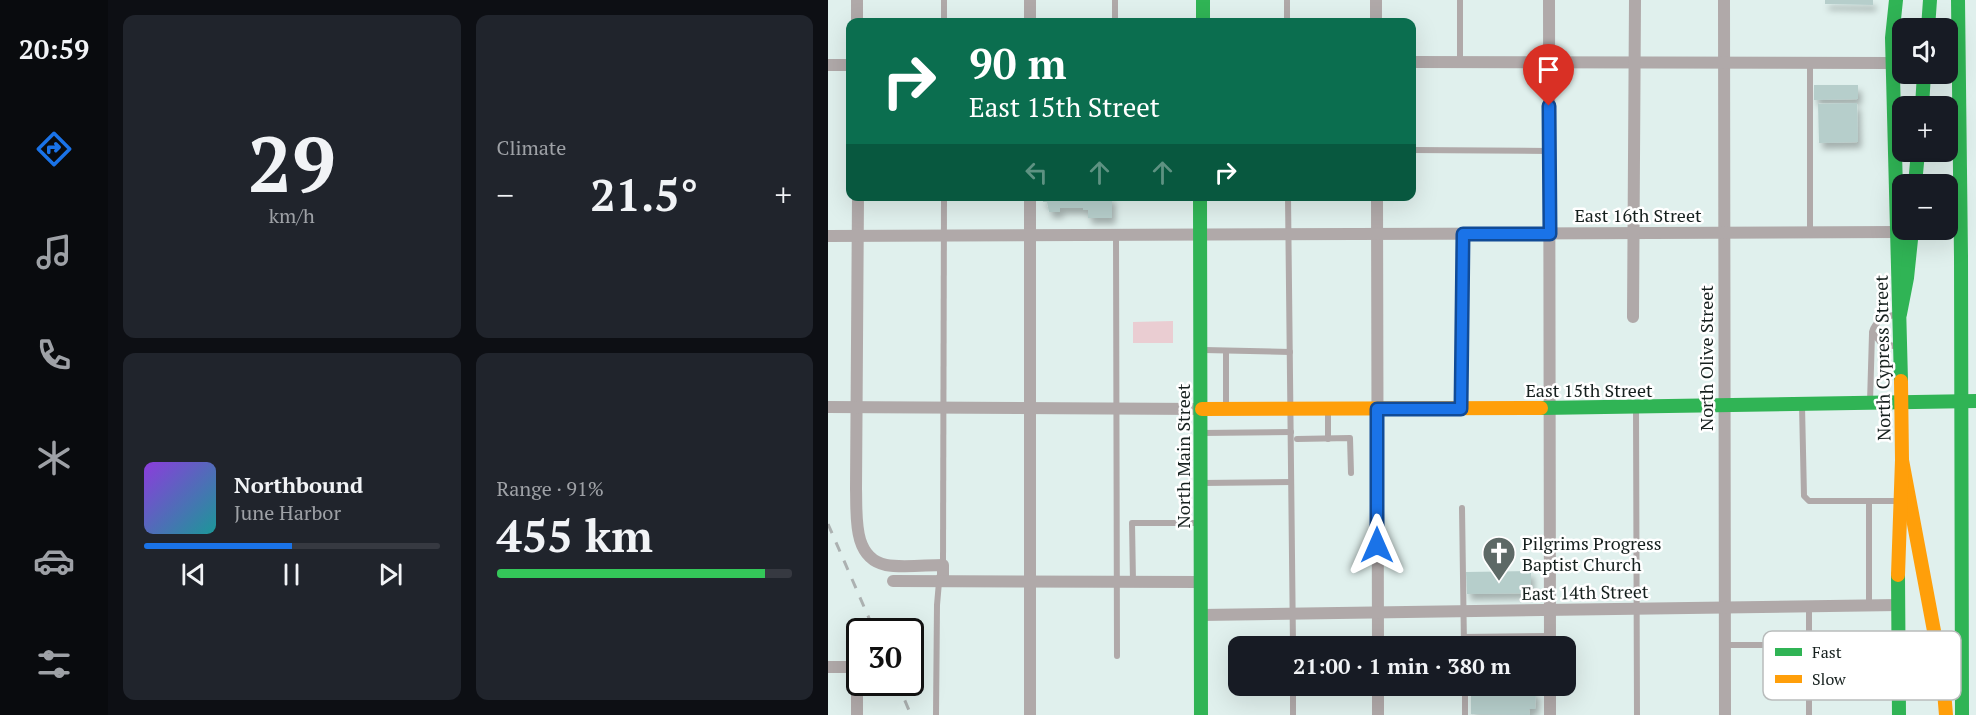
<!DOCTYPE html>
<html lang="en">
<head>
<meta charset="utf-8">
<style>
  :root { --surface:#171b24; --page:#20242c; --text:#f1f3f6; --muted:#9ea1a6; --line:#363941; --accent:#1a73e8 }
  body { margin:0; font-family:"PT Serif",serif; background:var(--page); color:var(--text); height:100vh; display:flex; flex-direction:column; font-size:22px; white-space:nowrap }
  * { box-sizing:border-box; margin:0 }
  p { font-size:20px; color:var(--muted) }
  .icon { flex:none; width:33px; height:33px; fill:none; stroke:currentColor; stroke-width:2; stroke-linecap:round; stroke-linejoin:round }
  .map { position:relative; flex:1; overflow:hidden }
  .sheet { display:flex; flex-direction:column; gap:15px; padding:15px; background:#0d0f14; width:720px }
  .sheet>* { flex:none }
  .hud { position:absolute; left:18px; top:18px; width:570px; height:183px; border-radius:12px; box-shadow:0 6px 24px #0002; background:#0b6e4f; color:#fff; overflow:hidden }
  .controls { position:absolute; left:1064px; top:18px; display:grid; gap:12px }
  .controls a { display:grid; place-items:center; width:66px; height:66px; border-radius:12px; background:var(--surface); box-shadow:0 6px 24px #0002; font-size:30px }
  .speed { position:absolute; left:18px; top:618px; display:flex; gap:12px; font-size:30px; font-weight:700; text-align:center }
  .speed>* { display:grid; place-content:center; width:78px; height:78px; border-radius:50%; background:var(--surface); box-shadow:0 6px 24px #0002; line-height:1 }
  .speed .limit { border:3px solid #111; border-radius:9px; background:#fff; color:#111 }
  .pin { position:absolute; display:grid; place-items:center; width:51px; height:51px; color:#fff; margin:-62px -26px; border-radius:50% 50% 50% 0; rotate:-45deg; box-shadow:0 0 6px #0007 }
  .pin .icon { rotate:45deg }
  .me { position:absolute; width:66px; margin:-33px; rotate:0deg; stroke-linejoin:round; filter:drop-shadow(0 0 4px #0008) }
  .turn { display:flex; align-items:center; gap:21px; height:126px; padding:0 24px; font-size:27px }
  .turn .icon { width:78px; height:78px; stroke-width:2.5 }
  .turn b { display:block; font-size:42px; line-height:51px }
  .lanes { display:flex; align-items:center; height:57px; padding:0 24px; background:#0003; justify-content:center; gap:30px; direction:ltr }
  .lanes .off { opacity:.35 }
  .big { font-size:45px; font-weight:800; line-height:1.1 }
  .sheet .widget { flex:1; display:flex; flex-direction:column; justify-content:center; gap:9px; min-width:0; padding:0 21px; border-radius:12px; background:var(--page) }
  .sheet .dial { align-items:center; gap:0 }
  .dial b { font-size:78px; line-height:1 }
  .song { display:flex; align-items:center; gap:18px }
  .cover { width:72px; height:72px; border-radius:9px; background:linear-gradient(135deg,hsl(270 70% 55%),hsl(180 70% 35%)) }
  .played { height:6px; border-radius:3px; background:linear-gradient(90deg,var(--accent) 50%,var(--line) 50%) }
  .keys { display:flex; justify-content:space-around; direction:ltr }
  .heat { display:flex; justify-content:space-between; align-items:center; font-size:33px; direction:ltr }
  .charge { height:9px; border-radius:4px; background:linear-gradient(90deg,#34c759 91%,var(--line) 0) }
  .sheet .tiles { flex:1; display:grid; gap:15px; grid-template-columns:repeat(2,1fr) }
  .trip { position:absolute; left:400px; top:636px; width:348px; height:60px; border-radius:12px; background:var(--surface); box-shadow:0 6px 24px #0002; font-weight:800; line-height:60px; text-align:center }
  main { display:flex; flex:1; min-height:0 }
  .dock { display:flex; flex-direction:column; width:108px; justify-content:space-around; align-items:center; background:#090b0e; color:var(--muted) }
  .dock .icon { width:42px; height:42px }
  .dock .active { color:var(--accent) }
  .dock b { font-size:27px; color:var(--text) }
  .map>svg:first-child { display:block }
  .green { fill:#eacdd2 }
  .building { fill:#b6cecb; filter:url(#shadow) }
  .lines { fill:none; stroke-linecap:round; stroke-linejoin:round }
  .lane { stroke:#b0a9a9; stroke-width:6 }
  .street { stroke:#b0a9a9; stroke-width:12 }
  .fast { stroke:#30b455; stroke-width:14 }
  .slow { stroke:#ff9f0a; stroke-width:14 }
  .rail { stroke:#acb1b1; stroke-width:3; stroke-dasharray:10 10; stroke-linecap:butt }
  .route-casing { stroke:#114b97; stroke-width:15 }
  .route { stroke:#1a73e8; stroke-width:10 }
  .labels { text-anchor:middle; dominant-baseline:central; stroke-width:5; stroke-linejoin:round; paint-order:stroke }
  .street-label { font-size:18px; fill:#16201e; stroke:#fff }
  .poi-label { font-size:18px; fill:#16201e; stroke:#fff; text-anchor:start }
  .key { fill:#fff; stroke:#b9bcbc; stroke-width:1.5 }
  .key-label { font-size:16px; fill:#16201e }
</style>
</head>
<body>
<main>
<nav class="dock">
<b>20:59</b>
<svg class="icon active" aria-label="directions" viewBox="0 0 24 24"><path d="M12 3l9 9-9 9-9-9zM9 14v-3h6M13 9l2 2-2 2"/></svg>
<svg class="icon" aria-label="music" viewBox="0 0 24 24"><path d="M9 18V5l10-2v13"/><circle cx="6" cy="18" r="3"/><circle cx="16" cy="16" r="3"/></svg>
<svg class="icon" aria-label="phone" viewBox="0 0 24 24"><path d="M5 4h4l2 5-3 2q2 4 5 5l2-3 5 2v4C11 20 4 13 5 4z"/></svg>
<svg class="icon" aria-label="climate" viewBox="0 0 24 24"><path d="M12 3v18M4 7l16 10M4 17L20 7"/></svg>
<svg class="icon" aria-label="car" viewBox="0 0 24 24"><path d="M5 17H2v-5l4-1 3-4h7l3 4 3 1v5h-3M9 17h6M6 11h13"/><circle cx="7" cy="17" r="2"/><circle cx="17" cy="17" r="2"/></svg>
<svg class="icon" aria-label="filters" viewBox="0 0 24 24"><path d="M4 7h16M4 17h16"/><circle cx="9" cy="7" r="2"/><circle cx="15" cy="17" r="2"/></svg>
</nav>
<section class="sheet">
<div class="tiles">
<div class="widget dial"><b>29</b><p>km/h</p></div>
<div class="widget"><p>Climate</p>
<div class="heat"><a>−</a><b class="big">21.5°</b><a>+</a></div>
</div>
<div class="widget">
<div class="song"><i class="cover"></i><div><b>Northbound</b><p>June Harbor</p></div></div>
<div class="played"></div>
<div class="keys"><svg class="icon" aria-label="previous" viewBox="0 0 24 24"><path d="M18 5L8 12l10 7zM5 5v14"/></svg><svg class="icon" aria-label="pause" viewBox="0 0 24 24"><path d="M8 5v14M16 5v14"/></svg><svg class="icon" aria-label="next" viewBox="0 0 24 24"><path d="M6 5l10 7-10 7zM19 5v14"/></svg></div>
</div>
<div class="widget"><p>Range · 91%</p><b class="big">455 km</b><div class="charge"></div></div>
</div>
</section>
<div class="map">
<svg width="1148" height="715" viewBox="0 0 1148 715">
  <defs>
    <filter id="shadow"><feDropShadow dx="3.5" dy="6" stdDeviation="3" flood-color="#0004"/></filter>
  </defs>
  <rect width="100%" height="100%" fill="#e0f0ed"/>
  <path class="green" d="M345,321V343H305V322Z"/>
  <g class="building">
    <path d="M997,0H1045V5L997,4Z"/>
    <path d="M986,85H1030V99L986,100Z"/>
    <path d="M1029,103L1030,142L991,143L990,104Z"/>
    <path d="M215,196H284V218H260V210H255V208H232V212H221L219,202H215Z"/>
    <path d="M703,571V593L639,594L638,572Z"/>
    <path d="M648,686H702V691L708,692L707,709H701L702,715L643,714V688Z"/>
  </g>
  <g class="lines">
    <g class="lane">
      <path d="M287,0V22"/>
      <path d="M116,22V0"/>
      <path d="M459,22V0"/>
      <path d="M632,62V0"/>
      <path d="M982,63V233"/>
      <path d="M584,150L721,151"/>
      <path d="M460,196L465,646"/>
      <path d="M288,235L289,656"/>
      <path d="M1069,314C1058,317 1047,320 1044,332L1053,343L1070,347"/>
      <path d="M376,350L462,352"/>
      <path d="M398,351V408"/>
      <path d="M1042,402L1044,334"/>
      <path d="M974,406L976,496L981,501H1069"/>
      <path d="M633,407L635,234"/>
      <path d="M500,409V439"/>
      <path d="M808,409L809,715"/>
      <path d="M374,433L463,432"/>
      <path d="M469,439L522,438L523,473"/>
      <path d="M374,483L463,482"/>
      <path d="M634,508L636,646"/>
      <path d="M115,565L116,196"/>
      <path d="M305,582L304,523H371"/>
      <path d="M1041,605V501"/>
      <path d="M636,637L722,636"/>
      <path d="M897,645H970L981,641"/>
      <path d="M465,686V715"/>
      <path d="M637,686V715"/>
      <path d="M108,715L109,605L111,582"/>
      <path d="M981,715V607"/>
    </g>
    <g class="street">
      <path d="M29,0V22"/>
      <path d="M548,0V22"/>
      <path d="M721,0L722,646"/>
      <path d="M896,0L897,715"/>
      <path d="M202,22V0"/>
      <path d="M584,62L1066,63"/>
      <path d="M0,65H22"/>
      <path d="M30,196L28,489C29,515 24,558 58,565C73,568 99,565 115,565V576L112,581"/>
      <path d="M549,196L550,646"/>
      <path d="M0,236L1069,232"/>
      <path d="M805,317L807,0"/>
      <path d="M0,407L374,409"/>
      <path d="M65,581L373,582"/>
      <path d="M373,615L1070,605"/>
      <path d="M0,667H29V715"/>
      <path d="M550,686V715"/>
      <path d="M722,686V715"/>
      <path d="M202,715V196"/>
    </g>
    <g class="fast">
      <path d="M375,0V22"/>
      <path d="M1068,0L1064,38L1073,381"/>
      <path d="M1130,0L1133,256L1134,715"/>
      <path d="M1100,28L1102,0"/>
      <path d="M1094,106L1096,74"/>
      <path d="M1087,184L1090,152"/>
      <path d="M372,196L373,715"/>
      <path d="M1072,314L1079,278L1084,230"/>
      <path d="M713,408L1148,401"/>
      <path d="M1070,575L1071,715"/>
    </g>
    <g class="slow">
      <path d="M374,409L713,408"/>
      <path d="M1074,460L1115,679L1118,715"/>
      <path d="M1070,575L1074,460L1073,381"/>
    </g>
    <g class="rail">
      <path d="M0,524L47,632"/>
      <path d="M69,682L83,715"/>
    </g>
  </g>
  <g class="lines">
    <g class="route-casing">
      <path id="route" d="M549,545V409H633L635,234H722L721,106"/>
    </g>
    <use href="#route" class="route"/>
  </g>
  <defs>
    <g id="church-pin" transform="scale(1.725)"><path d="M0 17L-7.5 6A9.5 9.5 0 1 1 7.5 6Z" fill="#5d6966" stroke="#fff"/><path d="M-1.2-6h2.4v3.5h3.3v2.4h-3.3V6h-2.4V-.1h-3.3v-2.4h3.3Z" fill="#fff"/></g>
  </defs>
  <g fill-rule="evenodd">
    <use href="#church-pin" x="671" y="553"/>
  </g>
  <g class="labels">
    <g class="street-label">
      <text x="810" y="215">East 16th Street</text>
      <text transform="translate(878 358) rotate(-90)">North Olive Street</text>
      <text transform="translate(1054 358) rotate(-91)">North Cypress Street</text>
      <text x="761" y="390">East 15th Street</text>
      <text transform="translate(355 456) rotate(-90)">North Main Street</text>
      <text transform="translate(757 592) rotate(-1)">East 14th Street</text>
    </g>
    <g class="poi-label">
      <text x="694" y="543">Pilgrims Progress<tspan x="694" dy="21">Baptist Church</tspan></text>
    </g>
  </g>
  <rect x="935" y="631" width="198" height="69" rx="9" class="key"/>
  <rect x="947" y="648" width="27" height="8" fill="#30b455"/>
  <rect x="947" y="675" width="27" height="8" fill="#ff9f0a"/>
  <g class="key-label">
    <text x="984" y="658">Fast</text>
    <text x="984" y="685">Slow</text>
  </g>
</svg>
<div class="controls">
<a><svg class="icon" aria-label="sound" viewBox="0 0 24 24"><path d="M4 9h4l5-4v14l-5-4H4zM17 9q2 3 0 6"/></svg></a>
<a>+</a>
<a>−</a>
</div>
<div class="speed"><div class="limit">30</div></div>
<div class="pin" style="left:721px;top:106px;background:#d93025"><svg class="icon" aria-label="arrive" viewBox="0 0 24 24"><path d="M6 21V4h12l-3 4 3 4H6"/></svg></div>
<svg class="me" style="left:549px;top:545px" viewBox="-20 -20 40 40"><path d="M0-17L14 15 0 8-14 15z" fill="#1a73e8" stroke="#fff" stroke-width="4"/></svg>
<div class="trip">21:00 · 1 min · 380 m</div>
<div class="hud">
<div class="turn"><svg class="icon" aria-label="right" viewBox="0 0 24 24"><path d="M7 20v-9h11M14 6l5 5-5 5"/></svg><div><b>90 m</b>East 15th Street</div></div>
<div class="lanes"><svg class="icon off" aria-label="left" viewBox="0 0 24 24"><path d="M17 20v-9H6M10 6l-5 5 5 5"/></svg><svg class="icon off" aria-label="ahead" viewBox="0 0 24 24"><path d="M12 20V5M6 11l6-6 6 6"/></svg><svg class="icon off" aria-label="ahead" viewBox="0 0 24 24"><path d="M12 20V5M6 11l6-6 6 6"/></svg><svg class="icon" aria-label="right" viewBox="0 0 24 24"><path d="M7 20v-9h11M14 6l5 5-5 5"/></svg></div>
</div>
</div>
</main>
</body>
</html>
